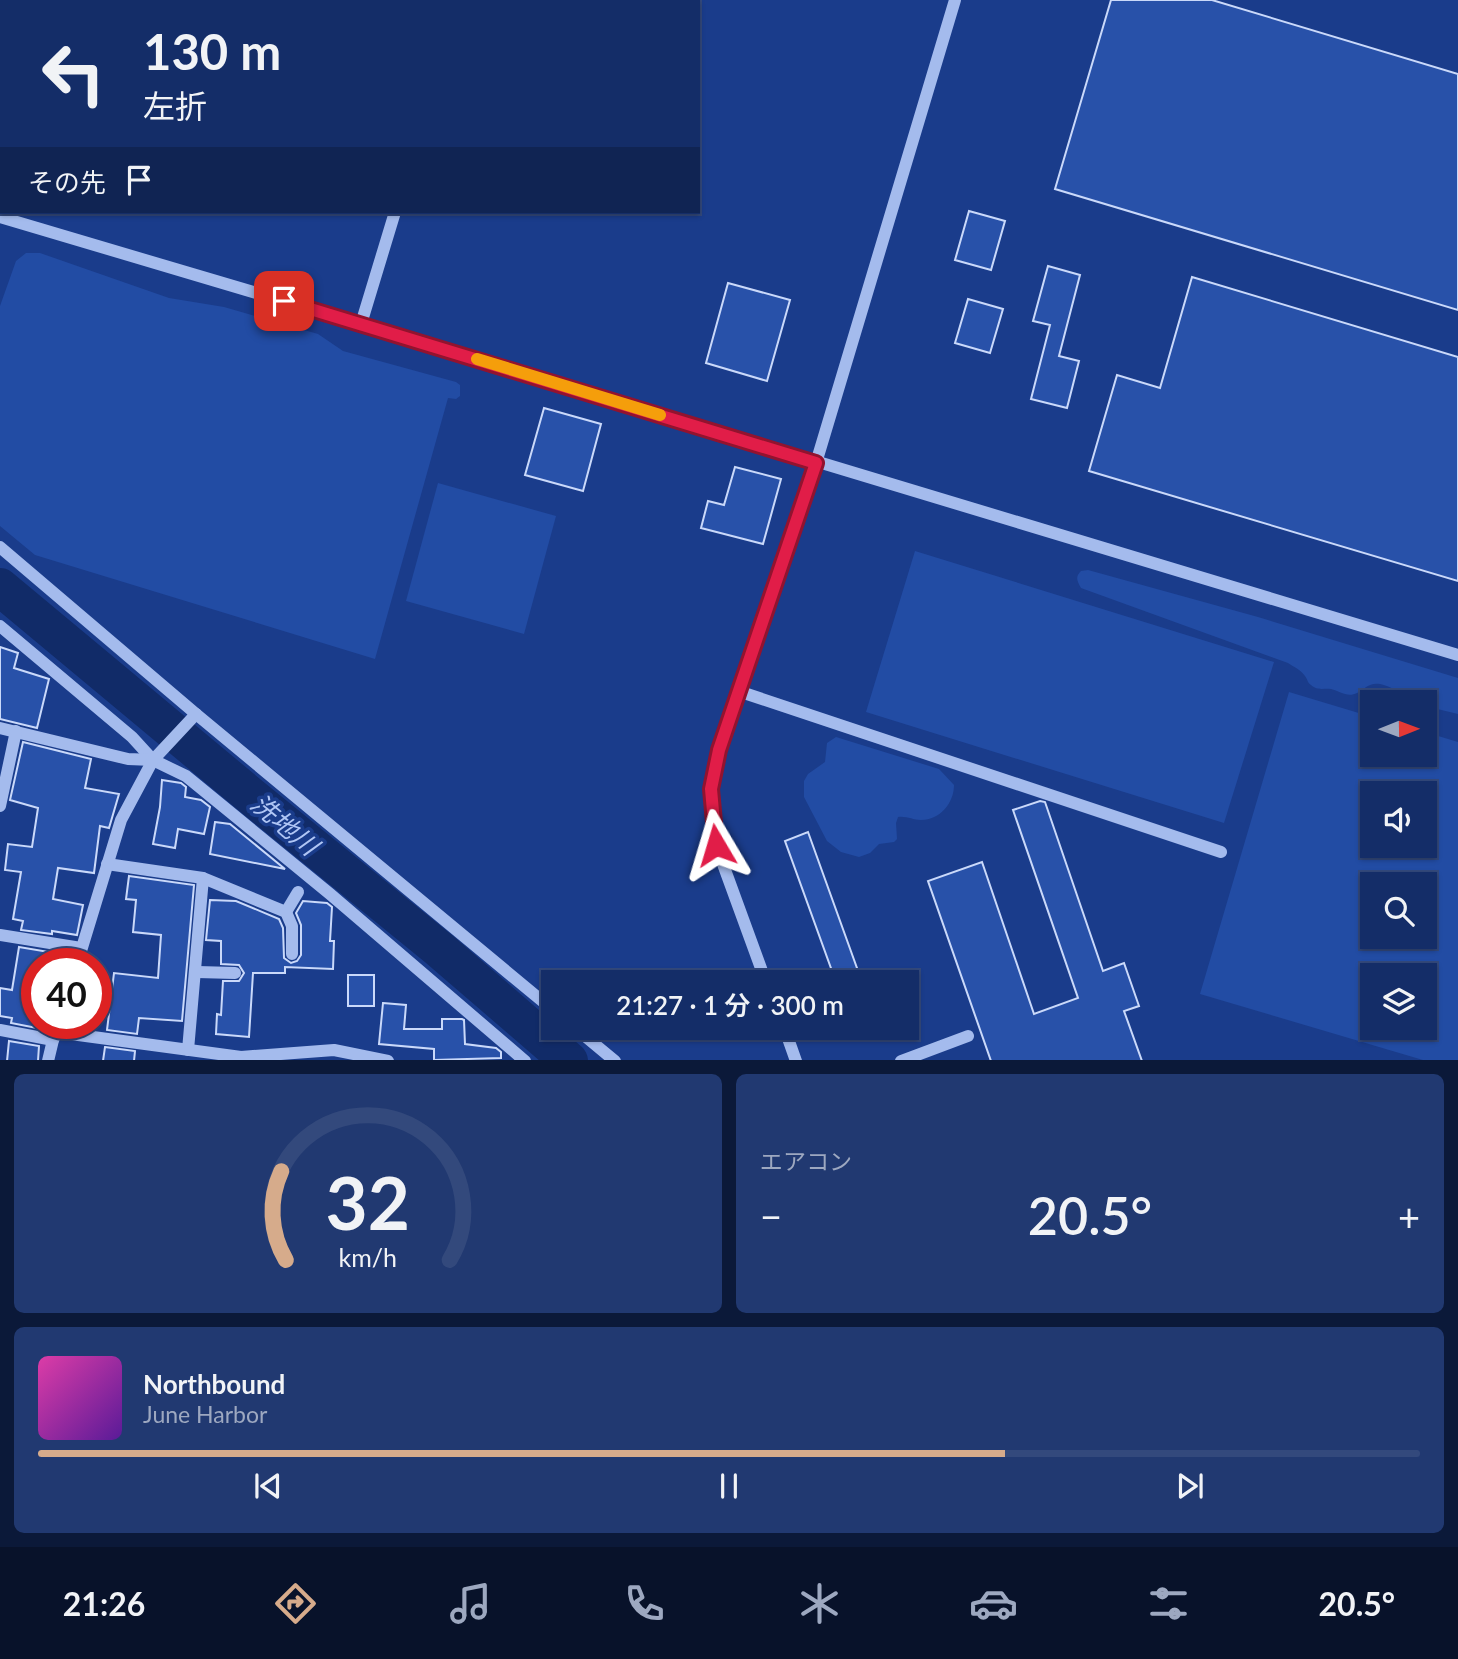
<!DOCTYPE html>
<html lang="ja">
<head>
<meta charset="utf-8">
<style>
  :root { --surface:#142d68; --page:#213971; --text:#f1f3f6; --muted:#9da8c0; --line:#33497c; --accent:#d6ab8b }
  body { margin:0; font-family:Lato,"Noto Sans JP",sans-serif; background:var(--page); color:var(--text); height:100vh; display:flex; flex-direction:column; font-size:26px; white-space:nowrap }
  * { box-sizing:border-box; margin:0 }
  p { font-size:23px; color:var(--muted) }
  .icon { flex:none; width:38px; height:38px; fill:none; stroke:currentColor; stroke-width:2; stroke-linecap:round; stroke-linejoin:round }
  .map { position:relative; height:1060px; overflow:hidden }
  .drawer { display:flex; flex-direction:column; gap:14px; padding:14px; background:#0b1939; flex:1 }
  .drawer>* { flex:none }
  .top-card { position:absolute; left:0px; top:0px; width:700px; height:214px; box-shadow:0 2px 5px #0004,0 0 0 2px var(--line); background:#142d68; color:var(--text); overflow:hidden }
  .needle { width:46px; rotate:89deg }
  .buttons { position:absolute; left:1360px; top:690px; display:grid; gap:14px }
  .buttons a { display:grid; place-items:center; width:77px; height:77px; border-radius:0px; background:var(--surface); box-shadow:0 2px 5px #0004,0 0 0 2px var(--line); font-size:35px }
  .speed { position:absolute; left:21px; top:948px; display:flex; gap:14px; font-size:35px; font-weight:700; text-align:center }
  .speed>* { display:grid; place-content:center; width:91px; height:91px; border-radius:50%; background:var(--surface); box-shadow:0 2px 5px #0004,0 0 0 2px var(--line); line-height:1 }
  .speed .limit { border:10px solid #d22; background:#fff; color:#111 }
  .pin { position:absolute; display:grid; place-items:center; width:60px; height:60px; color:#fff; margin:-30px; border-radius:14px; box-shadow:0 4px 10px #0006 }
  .me { position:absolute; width:77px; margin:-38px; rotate:353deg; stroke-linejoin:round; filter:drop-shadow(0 0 5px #0008) }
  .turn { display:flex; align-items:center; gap:24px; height:147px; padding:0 28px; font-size:32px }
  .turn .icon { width:91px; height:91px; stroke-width:2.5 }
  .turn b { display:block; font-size:49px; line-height:60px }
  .then { display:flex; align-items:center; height:66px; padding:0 28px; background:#0003; gap:14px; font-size:26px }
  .big { font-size:52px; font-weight:600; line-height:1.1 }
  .drawer .tile { flex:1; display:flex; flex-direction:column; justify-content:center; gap:10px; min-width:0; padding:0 24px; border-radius:10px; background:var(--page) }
  .drawer .dial { align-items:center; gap:0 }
  .dial svg { height:182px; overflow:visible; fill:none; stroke:var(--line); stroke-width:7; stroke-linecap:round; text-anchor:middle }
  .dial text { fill:var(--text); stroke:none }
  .song { display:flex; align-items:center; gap:21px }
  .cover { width:84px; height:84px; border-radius:10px; background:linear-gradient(135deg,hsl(320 70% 55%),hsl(270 70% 35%)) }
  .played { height:7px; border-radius:4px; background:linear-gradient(90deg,var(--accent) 70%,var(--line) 70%) }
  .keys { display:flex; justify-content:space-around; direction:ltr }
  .heat { display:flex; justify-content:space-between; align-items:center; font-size:38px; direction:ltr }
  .drawer .tiles { flex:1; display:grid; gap:14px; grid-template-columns:1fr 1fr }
  .tile:last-child { grid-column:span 2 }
  .trip { position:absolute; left:541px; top:970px; width:378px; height:70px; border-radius:0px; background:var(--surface); box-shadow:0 2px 5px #0004,0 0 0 2px var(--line); font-weight:600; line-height:70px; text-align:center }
  .menu { display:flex; height:112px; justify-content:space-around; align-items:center; background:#08122a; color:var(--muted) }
  .menu .icon { width:49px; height:49px }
  .menu .on { color:var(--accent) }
  .menu b { font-size:32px; color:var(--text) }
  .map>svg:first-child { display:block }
  .green { fill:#224ca4; fill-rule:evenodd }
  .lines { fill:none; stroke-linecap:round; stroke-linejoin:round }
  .river { stroke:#112b68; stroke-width:38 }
  .building { fill:#2851a9; stroke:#cad9fa; stroke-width:2 }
  .minor { stroke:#a4bbed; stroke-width:12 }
  .route-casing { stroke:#92132f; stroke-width:18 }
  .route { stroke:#e11d48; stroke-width:12 }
  .slow { stroke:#f59e0b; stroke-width:12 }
  .labels { text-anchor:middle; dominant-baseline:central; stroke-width:7; stroke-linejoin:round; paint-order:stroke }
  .water-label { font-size:26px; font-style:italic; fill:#b0c6f5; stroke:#1a3c8b }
</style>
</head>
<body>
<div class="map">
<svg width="1458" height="1061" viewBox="0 0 1458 1061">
  <rect width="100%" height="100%" fill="#1a3c8b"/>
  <g class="green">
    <path d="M26,253H40L169,298L224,307L318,334L343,351L456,382L460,385V396L456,399L448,398L375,659L35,555L0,526V306L16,261Z"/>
    <path d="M438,483L556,516L524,634L406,601Z"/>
    <path d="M915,551L1274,662L1224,823L866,712Z"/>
    <path d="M1088,570L1258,617L1458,678V714L1425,706L1424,702C1406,702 1397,687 1380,684C1369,682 1365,689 1357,693C1347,698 1340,691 1331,689C1323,688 1318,691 1311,685C1307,682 1308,680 1305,676C1301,670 1294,667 1288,663L1081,588C1077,581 1075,577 1081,571Z"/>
    <path d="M1289,692L1372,717V754H1424L1425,732L1458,742V1060H1423L1200,994ZM1372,793H1424V845H1372ZM1372,884H1424V936H1372ZM1372,975H1424V1027H1372Z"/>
    <path d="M836,737L939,769L954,785C954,803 940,820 921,820C913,820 907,816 898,817L896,823L897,839L894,842L879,844L870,853L859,857L841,852L827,841L804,797V781L808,774L825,762L827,743Z"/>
  </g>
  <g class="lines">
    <path class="river" d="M0,587L246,792L439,949L569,1061"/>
  </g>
  <g class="building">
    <path d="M1111,0H1212L1458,74V310L1055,189Z"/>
    <path d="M969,211L1005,221L991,270L955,260Z"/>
    <path d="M1048,266L1080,275L1059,356L1079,361L1067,408L1031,399L1050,325L1033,321Z"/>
    <path d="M1192,277L1458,357V581L1089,471L1117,375L1160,388Z"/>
    <path d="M728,283L790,300L767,381L706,363Z"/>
    <path d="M968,299L1003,309L990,353L955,343Z"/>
    <path d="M544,408L601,424L583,491L525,475Z"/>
    <path d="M735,467L781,479L763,544L701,528L708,501L724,505Z"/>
    <path d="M0,647L18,653L14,668L49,679L37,728L0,719Z"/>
    <path d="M23,742L91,759L85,788L119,794L109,828L100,826L94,873L58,868L53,899L83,905L77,935L52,931V934L21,930L23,921L13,919L21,872L5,870L8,844L32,847L38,808L10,800Z"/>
    <path d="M162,780L181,783L186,787L185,797L201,800L210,807L204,834L178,829L175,848L153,844L160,807Z"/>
    <path d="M1040,801L1045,802L1103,971L1124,963L1139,1006L1124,1011L1142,1061H991L928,881L982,862L1034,1014L1078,998L1013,810Z"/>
    <path d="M215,822L230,824L285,869L210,854Z"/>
    <path d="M808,832L862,982H836L785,841Z"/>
    <path d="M129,876L194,885L182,1021L139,1018L137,1034L107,1030L114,973L158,978L161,935L133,932L136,900L126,899Z"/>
    <path d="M210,900L236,901L279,919L283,928L284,958L291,963L297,961L301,955V925L296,913L303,901L327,903L332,907L330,941H334L333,969L285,967V973H253L249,1037L216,1034L217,1014L221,1015L223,981H239L244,973L239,965L221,964V941L206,940Z"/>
    <path d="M19,947L49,952L47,964H37V1024H42V1029L11,1023L12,1018L0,1016V988L12,990Z"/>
    <rect x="348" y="975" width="26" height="31"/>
    <path d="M383,1003L406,1005L404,1029H442V1019H462L464,1020L465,1044L496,1048L501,1052V1058L434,1060V1049L379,1044Z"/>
    <path d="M9,1041L39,1046L38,1061H7Z"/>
    <path d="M105,1047L135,1051L134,1061H103Z"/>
  </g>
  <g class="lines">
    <g class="minor">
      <path d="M459,2L460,0"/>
      <path d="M0,217L361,324L1458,655"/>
      <path d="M361,324L395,212"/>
      <path d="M0,547L196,714L553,1010"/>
      <path d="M0,626L132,737L153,760L186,776L330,894L525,1061"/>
      <path d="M738,691L1221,852"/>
      <path d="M0,728L128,759L153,760"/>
      <path d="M0,806L16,731"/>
      <path d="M107,864L203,878L286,912L292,926V954"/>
      <path d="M286,912L298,892"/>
      <path d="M0,935L81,948"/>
      <path d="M77,964L121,820L153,760L196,714"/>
      <path d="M197,972L235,973"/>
      <path d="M766,982L716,845L711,789L719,749L816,463L955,0"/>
      <path d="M574,1027L615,1061"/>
      <path d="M784,1027L796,1061"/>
      <path d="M0,1030L53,1040"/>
      <path d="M56,1032L241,1057L334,1050L388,1061"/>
      <path d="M188,1050L203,878"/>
      <path d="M48,1061L53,1040L61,1024"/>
      <path d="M901,1061L968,1036"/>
    </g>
  </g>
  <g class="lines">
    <g class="route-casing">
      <path id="route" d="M284,301L816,463L719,750L711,789L716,845"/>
    </g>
    <use href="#route" class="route"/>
    <path class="slow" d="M477,359L660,415"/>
  </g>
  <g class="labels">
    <g class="water-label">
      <text transform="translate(285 824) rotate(40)">洗地川</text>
    </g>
  </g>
</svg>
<div class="buttons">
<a><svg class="needle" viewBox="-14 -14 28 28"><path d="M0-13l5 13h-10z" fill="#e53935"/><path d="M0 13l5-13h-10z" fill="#9da8c0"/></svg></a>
<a><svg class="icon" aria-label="sound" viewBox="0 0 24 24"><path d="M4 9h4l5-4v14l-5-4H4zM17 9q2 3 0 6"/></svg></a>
<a><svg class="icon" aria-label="search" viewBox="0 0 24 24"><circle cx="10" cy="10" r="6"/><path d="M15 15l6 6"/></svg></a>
<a><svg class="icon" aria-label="layers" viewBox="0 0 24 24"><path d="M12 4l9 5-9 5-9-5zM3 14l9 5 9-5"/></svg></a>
</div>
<div class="speed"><div class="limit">40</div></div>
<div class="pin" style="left:284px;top:301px;background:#d93025"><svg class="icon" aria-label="arrive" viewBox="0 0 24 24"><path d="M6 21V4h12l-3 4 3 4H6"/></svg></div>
<svg class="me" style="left:716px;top:845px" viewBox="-20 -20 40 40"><path d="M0-17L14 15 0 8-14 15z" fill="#e11d48" stroke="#fff" stroke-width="4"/></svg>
<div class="trip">21:27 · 1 分 · 300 m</div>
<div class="top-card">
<div class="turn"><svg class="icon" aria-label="left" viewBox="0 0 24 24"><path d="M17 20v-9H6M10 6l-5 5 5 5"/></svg><div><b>130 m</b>左折</div></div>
<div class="then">その先<svg class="icon" aria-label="arrive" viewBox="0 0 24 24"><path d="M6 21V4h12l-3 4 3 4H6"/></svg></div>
</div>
</div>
<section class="drawer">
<div class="tiles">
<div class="tile dial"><svg viewBox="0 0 100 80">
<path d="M14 69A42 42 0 1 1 86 69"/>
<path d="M14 69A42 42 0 0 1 12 30" stroke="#d6ab8b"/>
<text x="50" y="56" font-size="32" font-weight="700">32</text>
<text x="50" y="72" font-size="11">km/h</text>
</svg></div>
<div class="tile"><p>エアコン</p>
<div class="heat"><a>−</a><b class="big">20.5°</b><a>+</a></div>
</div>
<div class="tile">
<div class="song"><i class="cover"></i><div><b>Northbound</b><p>June Harbor</p></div></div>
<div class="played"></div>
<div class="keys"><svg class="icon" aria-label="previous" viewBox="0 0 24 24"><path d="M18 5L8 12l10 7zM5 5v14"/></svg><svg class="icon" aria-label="pause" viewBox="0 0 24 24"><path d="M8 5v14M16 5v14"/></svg><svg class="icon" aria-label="next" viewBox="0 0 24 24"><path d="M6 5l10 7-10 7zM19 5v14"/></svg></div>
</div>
</div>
</section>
<nav class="menu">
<b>21:26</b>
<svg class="icon on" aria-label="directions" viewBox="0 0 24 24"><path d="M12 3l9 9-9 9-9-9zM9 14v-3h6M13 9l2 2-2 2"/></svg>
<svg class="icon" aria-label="music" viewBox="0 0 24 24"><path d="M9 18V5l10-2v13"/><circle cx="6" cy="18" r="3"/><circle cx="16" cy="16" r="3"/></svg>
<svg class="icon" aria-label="phone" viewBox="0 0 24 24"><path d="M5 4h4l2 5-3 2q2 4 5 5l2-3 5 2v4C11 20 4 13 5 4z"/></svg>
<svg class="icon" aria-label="climate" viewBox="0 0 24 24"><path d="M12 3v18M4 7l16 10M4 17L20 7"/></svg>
<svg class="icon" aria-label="car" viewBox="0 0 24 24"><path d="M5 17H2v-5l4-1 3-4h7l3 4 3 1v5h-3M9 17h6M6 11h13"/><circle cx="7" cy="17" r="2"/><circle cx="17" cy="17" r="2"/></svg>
<svg class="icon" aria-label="filters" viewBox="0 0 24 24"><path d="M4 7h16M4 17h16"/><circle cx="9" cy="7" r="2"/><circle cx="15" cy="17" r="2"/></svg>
<b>20.5°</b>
</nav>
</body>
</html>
